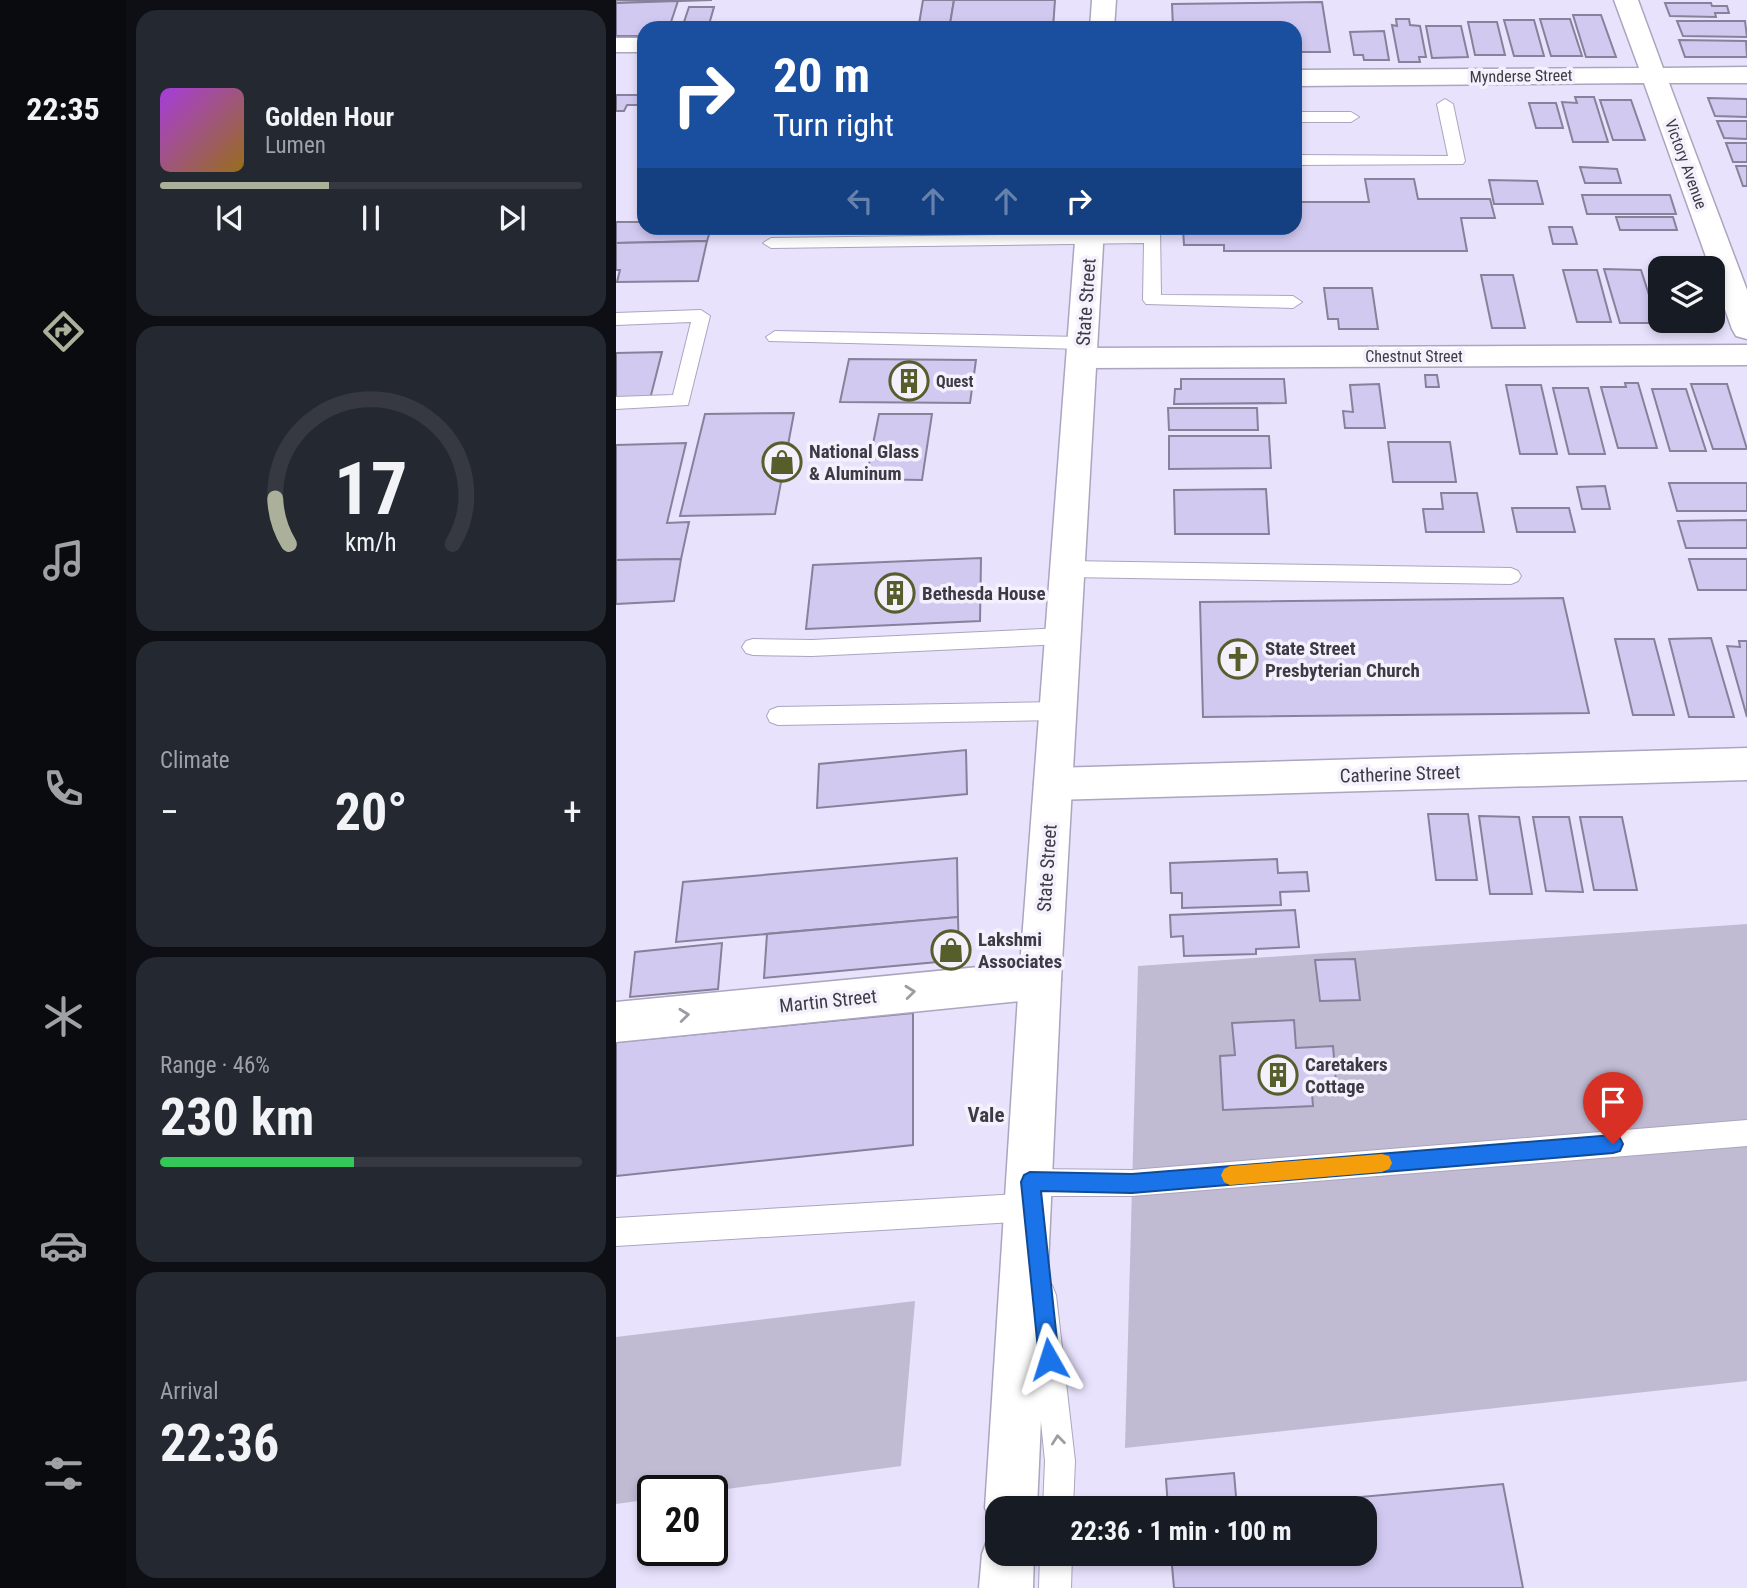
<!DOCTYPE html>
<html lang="en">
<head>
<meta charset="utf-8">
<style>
  :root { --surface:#171b24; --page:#242831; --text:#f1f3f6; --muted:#9ea1a6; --line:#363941; --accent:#abb09b }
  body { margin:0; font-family:"Roboto Condensed",sans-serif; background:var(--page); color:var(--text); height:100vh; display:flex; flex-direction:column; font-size:26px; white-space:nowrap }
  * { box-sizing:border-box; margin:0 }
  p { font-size:23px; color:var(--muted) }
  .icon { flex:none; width:38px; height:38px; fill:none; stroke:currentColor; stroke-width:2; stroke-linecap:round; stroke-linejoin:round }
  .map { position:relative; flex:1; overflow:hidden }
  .panel { display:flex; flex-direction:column; gap:10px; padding:10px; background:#0d0f14; width:490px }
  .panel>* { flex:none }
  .guide { position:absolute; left:21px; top:21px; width:665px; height:214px; border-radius:21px; box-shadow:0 4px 10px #0003; background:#1a4fa0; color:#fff; overflow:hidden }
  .controls { position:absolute; left:1032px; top:256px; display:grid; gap:14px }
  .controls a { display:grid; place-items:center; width:77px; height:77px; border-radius:14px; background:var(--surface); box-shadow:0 4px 10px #0003; font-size:35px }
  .speed { position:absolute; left:21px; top:1475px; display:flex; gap:14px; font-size:35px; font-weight:700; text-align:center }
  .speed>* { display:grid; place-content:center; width:91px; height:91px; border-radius:50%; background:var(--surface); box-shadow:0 4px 10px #0003; line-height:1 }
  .speed .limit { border:4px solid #111; border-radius:10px; background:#fff; color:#111 }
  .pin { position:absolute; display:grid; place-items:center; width:60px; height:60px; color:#fff; margin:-72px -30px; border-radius:50% 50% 50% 0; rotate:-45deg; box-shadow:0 0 7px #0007 }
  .pin .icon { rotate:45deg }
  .me { position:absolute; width:77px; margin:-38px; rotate:354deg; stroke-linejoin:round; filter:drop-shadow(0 0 5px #0008) }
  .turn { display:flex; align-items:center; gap:24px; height:147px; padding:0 21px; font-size:32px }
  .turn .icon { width:91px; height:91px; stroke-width:2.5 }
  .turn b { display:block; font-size:49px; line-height:60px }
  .lanes { display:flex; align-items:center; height:66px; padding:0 21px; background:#0003; justify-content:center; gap:35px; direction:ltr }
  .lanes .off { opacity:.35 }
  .big { font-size:52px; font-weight:700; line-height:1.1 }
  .panel .widget { flex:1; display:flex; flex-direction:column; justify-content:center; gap:10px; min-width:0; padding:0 24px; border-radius:21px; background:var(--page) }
  .panel .dial { align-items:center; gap:0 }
  .dial svg { height:182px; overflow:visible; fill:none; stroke:var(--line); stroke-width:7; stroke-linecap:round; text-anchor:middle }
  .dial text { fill:var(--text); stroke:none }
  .song { display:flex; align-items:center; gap:21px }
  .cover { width:84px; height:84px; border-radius:10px; background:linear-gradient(135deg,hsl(280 70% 55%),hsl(40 70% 35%)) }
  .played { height:7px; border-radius:4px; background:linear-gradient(90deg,var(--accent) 40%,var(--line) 40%) }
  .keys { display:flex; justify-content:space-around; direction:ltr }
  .heat { display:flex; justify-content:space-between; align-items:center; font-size:38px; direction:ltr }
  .charge { height:10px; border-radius:5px; background:linear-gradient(90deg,#34c759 46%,var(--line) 0) }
  .trip { position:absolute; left:369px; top:1496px; width:392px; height:70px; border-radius:21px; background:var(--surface); box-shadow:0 4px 10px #0003; font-weight:700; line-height:70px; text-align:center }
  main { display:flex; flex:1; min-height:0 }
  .tabs { display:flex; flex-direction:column; width:126px; justify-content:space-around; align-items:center; background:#090b0e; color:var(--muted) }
  .tabs .icon { width:49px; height:49px }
  .tabs .current { color:var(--accent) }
  .tabs b { font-size:32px; color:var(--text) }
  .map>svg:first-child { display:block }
  .green { fill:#c0bbd3 }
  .building { fill:#d2c9f1; stroke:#87819a; stroke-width:2 }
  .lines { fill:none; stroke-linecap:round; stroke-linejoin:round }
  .service-casing { stroke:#aba5be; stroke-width:2 }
  .minor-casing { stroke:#aba5be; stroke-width:3 }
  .primary-casing { stroke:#aba5be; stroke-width:3 }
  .service { fill:#fff; fill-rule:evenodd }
  .minor { fill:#fff; fill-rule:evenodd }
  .primary { fill:#fff; fill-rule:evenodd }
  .oneway { stroke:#9e9ca2 }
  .route { fill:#1a73e8; stroke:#114b97; stroke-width:2 }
  .slow { fill:#f59e0b }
  .labels { text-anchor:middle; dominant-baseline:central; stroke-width:7; stroke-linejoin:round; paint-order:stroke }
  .far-street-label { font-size:16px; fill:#3d3a45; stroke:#f4f1fc }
  .far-poi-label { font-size:16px; font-weight:bold; fill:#3d3a45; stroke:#f4f1fc; text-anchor:start }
  .street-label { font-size:19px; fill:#3d3a45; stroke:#f4f1fc }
  .poi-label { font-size:19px; font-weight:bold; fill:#3d3a45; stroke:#f4f1fc; text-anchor:start }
  .neighbourhood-label { font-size:21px; font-weight:bold; fill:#3d3a45; stroke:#f4f1fc }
</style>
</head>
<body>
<main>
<nav class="tabs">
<b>22:35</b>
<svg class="icon current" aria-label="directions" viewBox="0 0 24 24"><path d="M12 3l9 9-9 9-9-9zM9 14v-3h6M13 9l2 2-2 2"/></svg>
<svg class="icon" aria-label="music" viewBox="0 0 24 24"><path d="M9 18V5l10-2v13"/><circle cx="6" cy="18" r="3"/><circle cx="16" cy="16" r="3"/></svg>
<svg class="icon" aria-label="phone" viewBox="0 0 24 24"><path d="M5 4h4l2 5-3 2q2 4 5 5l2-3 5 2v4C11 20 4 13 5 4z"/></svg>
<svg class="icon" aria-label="climate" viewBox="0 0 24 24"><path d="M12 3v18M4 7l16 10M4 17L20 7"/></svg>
<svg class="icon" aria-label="car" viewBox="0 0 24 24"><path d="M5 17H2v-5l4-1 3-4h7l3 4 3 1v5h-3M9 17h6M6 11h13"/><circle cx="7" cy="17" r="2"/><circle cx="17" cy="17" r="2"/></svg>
<svg class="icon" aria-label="filters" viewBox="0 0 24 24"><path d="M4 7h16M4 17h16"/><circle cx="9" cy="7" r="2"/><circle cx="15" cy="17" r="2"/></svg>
</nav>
<section class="panel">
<div class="widget">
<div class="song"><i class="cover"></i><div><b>Golden Hour</b><p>Lumen</p></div></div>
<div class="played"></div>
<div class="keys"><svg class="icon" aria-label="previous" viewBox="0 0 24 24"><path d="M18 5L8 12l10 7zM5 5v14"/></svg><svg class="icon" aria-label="pause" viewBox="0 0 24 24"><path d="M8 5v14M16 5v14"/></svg><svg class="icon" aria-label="next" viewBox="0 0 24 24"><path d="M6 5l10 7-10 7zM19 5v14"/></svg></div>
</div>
<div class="widget dial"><svg viewBox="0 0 100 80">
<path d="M14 69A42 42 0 1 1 86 69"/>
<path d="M14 69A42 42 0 0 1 8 49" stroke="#abb09b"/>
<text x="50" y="56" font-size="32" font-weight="700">17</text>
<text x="50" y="72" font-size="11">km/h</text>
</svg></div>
<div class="widget"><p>Climate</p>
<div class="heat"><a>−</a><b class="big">20°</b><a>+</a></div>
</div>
<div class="widget"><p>Range · 46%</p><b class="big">230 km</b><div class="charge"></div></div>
<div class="widget"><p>Arrival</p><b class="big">22:36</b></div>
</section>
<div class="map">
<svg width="1131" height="1588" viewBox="0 0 1131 1588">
  <rect width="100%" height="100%" fill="#e8e2fd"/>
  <g class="green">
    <path d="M1131,924V1381L509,1448L522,966Z"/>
    <path d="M299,1301L285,1466L96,1491H37V1499L0,1504V1337Z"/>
  </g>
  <g class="building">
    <path d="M0,0H96L0,3Z"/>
    <path d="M307,0H338L334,24H303Z"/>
    <path d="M338,0H439L437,28H362V23L334,24Z"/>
    <path d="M62,1L53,28H28V36H0V3Z"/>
    <path d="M706,2L714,52H679V28H557L556,4Z"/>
    <path d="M1049,3H1095L1096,6H1111L1113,13H1099L1100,17L1054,16Z"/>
    <path d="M73,7H98L92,28H66Z"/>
    <path d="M957,15H985L1000,57H970Z"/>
    <path d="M780,19H793L794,25L804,26L810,57H803L804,62H783L776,25L781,26Z"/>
    <path d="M924,19H954L966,56H935Z"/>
    <path d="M888,20H918L928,56H898Z"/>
    <path d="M1061,21H1129L1131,37L1067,36Z"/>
    <path d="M852,22H881L889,55H859Z"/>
    <path d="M810,26H845L852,57L816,58Z"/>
    <path d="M768,31L773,60H748L747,55H738L734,32Z"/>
    <path d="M1063,40L1130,41L1131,57H1069Z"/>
    <path d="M0,95H28V97L25,105H11L8,111H0Z"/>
    <path d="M959,97H978L992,142H957L946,102L961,103Z"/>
    <path d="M1092,98L1131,99V117L1099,116Z"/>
    <path d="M984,100H1015L1029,140H997Z"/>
    <path d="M913,103H940L947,128H920Z"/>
    <path d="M1101,121H1131V139L1108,138Z"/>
    <path d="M1110,143H1131V162H1117Z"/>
    <path d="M1120,166H1131V186H1127Z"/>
    <path d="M964,167L1001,169L1005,183H969Z"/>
    <path d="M749,179H798L802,199H874L879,218H845L851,251H608V245H568L567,228H679V202H753Z"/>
    <path d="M873,180L921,181L927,204H878Z"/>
    <path d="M966,195H1054L1060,214H971Z"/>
    <path d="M1000,217H1057L1061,230H1004Z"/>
    <path d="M0,222H28V228H95L91,241L0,243Z"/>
    <path d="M933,227H956L961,244H937Z"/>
    <path d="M91,241L82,281L1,282L4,270H0V243Z"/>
    <path d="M988,269L1025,270L1042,323H1004Z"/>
    <path d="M947,270H981L995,322H961Z"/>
    <path d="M865,275H897L909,328H876Z"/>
    <path d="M708,288H756L762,329H723L722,319H712Z"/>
    <path d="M46,352L34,399L0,400V353Z"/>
    <path d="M233,359L360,360L354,403L224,402Z"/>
    <path d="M809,375H821L823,387H810Z"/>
    <path d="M565,379H668L670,403L558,404L559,389H565Z"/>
    <path d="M1009,383H1022L1041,448H1002L985,387H1010Z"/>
    <path d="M763,384L769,428H729L727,411L737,412L734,385Z"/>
    <path d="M1075,384H1111L1131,449H1097Z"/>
    <path d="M890,385H925L941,454H904Z"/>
    <path d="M937,388H972L989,454H953Z"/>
    <path d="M1036,389H1070L1090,451H1054Z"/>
    <path d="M552,408H641L642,430H553Z"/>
    <path d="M178,413L159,514L64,516L89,414Z"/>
    <path d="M263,414H316L306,480L250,479Z"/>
    <path d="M553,436H653L655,468L553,469Z"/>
    <path d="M772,442H834L840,482H777Z"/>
    <path d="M70,443L51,523L73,522L65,559L0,560V445Z"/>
    <path d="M1053,483H1131V511H1061Z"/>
    <path d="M989,486L994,509H966L961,487Z"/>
    <path d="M650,489L653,534H559L558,490Z"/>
    <path d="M825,493H861L868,532H810L807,509H827Z"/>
    <path d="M896,508H953L959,532H901Z"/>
    <path d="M1131,520V548H1070L1062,521Z"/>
    <path d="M365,558L364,621L190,629L197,565Z"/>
    <path d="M65,559L58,601L0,604V560Z"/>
    <path d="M1073,559H1131V590H1082Z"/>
    <path d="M947,598L973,713L587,717L584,602Z"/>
    <path d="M1095,638L1118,717H1073L1053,639Z"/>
    <path d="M999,639H1038L1058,715H1017Z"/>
    <path d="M1123,641H1131V717L1111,646L1124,647Z"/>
    <path d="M350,750L351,794L201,808L203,764Z"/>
    <path d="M812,814H852L861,880H820Z"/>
    <path d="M863,816L903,817L916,894H874Z"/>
    <path d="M917,817H953L967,892L930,891Z"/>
    <path d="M964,817H1006L1021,890H978Z"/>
    <path d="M341,858L342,917L60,942L67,882Z"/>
    <path d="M661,859L662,873L691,872L693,891L664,892L665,905L566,908V893H555L554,863Z"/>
    <path d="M679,910L683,947L640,949V954L568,956L567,936L555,937L554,915Z"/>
    <path d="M342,917L343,960L148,978L151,934Z"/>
    <path d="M106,943L102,989L14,997L19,952Z"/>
    <path d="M739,959L744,1000L704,1001L699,960Z"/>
    <path d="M297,1013V1145L0,1176V1042Z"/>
    <path d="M678,1020L680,1048L717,1046L721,1093L696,1094L697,1106L607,1110L604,1056L619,1055L616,1023Z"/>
    <path d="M618,1473L621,1508H552L550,1479Z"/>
    <path d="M887,1484L907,1588H558L555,1554H749V1508H623Z"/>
  </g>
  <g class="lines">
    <g class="service-casing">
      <g id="service">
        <path d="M829,99L837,104L849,161L847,164L679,165V155L832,156L821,104Z"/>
        <path d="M679,112H735L743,117L735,122H679Z"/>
        <path d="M528,228H544L545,295L677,296L686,302L677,308L530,304L527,300L528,243L155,248L147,243L155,238L528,233Z"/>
        <path d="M85,310L94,316L72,405L0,409V397L57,395L75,322L0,325V313Z"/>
        <path d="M159,331L467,337L476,343L467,349L153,341L150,337Z"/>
        <path d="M451,561L895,568L902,571L905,576L902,581L895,584L451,577L444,574L441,569L444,564Z"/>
        <path d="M447,628L454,630L457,636L454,642L447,644L196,656L137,655L130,653L126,647L130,641L137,639L196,640Z"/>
        <path d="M441,702L449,705L452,711L449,717L441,720L162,725L154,722L151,716L154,710L162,707Z"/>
        <path d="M1131,1120V1146L516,1196H427L424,1201L427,1207L423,1217L413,1221L0,1246V1218L403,1194L400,1182L404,1172L414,1169L516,1170Z"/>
        <path d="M426,1281L436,1285L440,1295L459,1461L457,1508H427L429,1461L412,1295L416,1285Z"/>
        <path d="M424,1554H456L455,1588H423Z"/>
      </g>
    </g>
    <g class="minor-casing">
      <g id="minor">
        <path d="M998,0H1022L1047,68L1131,67V83H1053L1131,290V339L1120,336L1116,329L1097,276V268H1094L1028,83L679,86V70L1023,68Z"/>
        <rect x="0" y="38" width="28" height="14"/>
        <path d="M1131,345V365L466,368L455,365L451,358L455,351L466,348Z"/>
        <path d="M1131,748V780L437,800L423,795L418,784L423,773L437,768Z"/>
        <path d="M424,961L439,966L445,980L439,994L424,999L0,1042V1002Z"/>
      </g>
    </g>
    <g class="primary-casing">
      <g id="primary">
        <path d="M476,0H500L498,28H474Z"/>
        <path d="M460,228H488L445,980L421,1508H382V1528L377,1526L369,1508L403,980Z"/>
        <path d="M382,1532V1554H418L417,1588H363L366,1554L373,1535Z"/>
      </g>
    </g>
    <use href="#service" class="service"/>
    <use href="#minor" class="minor"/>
    <use href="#primary" class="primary"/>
  </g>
  <defs><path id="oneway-chevron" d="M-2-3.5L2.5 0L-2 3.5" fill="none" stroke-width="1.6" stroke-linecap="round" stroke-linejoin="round" transform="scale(1.75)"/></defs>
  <g class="oneway">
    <use href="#oneway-chevron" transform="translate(294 992) rotate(-6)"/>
    <use href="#oneway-chevron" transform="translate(68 1015) rotate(-6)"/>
    <use href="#oneway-chevron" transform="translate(442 1440) rotate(-96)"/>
  </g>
  <path class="route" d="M997,1135L1004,1138L1007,1144L1004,1151L997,1153L516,1193L425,1191L443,1359L440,1366L433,1369L426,1366L423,1359L405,1182L408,1175L414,1172L516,1174Z"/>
  <path class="slow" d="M766,1154L773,1156L776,1163L773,1169L766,1172L614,1185L608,1182L605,1175L608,1169L614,1166Z"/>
  <defs>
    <g id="building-ring" transform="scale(2.0125)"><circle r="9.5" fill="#f4f1fc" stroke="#565e2c" stroke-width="1.5"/><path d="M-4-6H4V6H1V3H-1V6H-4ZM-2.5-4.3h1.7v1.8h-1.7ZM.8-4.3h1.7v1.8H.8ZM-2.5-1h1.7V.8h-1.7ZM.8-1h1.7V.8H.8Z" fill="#565e2c"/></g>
    <g id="shop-ring" transform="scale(2.0125)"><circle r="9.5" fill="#f4f1fc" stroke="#565e2c" stroke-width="1.5"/><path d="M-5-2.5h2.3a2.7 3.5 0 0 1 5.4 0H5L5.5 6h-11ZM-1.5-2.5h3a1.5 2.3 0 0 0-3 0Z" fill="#565e2c"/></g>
    <g id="church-ring" transform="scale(2.0125)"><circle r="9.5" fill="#f4f1fc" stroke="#565e2c" stroke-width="1.5"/><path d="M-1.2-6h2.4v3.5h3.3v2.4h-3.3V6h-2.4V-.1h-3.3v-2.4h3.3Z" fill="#565e2c"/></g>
  </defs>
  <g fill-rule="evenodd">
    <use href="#building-ring" x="293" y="381"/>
    <use href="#shop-ring" x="166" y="462"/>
    <use href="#building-ring" x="279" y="593"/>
    <use href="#church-ring" x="622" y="659"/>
    <use href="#shop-ring" x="335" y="950"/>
    <use href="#building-ring" x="662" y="1075"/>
  </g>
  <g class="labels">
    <g class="far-street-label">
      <text transform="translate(905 76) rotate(-1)">Mynderse Street</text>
      <text transform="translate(1070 164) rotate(70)">Victory Avenue</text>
      <text x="798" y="356">Chestnut Street</text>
    </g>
    <g class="far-poi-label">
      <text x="320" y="381">Quest</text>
    </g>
    <g class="street-label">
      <text transform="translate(470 302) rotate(-86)">State Street</text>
      <text transform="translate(784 774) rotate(-2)">Catherine Street</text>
      <text transform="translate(431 868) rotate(-86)">State Street</text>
      <text transform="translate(212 1001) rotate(-6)">Martin Street</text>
    </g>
    <g class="poi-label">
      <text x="193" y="451">National Glass<tspan x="193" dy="22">&amp; Aluminum</tspan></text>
      <text x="306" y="593">Bethesda House</text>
      <text x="649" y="648">State Street<tspan x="649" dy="22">Presbyterian Church</tspan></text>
      <text x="362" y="939">Lakshmi<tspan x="362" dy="22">Associates</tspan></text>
      <text x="689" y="1064">Caretakers<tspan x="689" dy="22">Cottage</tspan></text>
    </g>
    <g class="neighbourhood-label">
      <text x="370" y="1115">Vale</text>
    </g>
  </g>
</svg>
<div class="controls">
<a><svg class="icon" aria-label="layers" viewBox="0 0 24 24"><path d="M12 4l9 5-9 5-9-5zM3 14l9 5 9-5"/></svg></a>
</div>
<div class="speed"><div class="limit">20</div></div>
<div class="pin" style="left:997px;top:1144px;background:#d93025"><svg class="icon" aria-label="arrive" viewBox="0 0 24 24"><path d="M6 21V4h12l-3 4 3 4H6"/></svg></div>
<svg class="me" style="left:433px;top:1359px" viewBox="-20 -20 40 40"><path d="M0-17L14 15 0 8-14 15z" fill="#1a73e8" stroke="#fff" stroke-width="4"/></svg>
<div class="trip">22:36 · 1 min · 100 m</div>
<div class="guide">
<div class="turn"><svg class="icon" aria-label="right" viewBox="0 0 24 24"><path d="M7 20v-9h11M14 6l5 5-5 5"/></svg><div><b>20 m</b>Turn right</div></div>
<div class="lanes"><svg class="icon off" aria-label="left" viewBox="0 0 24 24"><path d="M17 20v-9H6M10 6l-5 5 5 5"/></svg><svg class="icon off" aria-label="ahead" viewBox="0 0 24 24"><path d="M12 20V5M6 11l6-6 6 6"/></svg><svg class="icon off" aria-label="ahead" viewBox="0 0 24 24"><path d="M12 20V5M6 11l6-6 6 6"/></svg><svg class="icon" aria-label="right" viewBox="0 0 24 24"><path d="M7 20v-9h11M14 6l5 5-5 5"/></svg></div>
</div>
</div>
</main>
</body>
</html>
